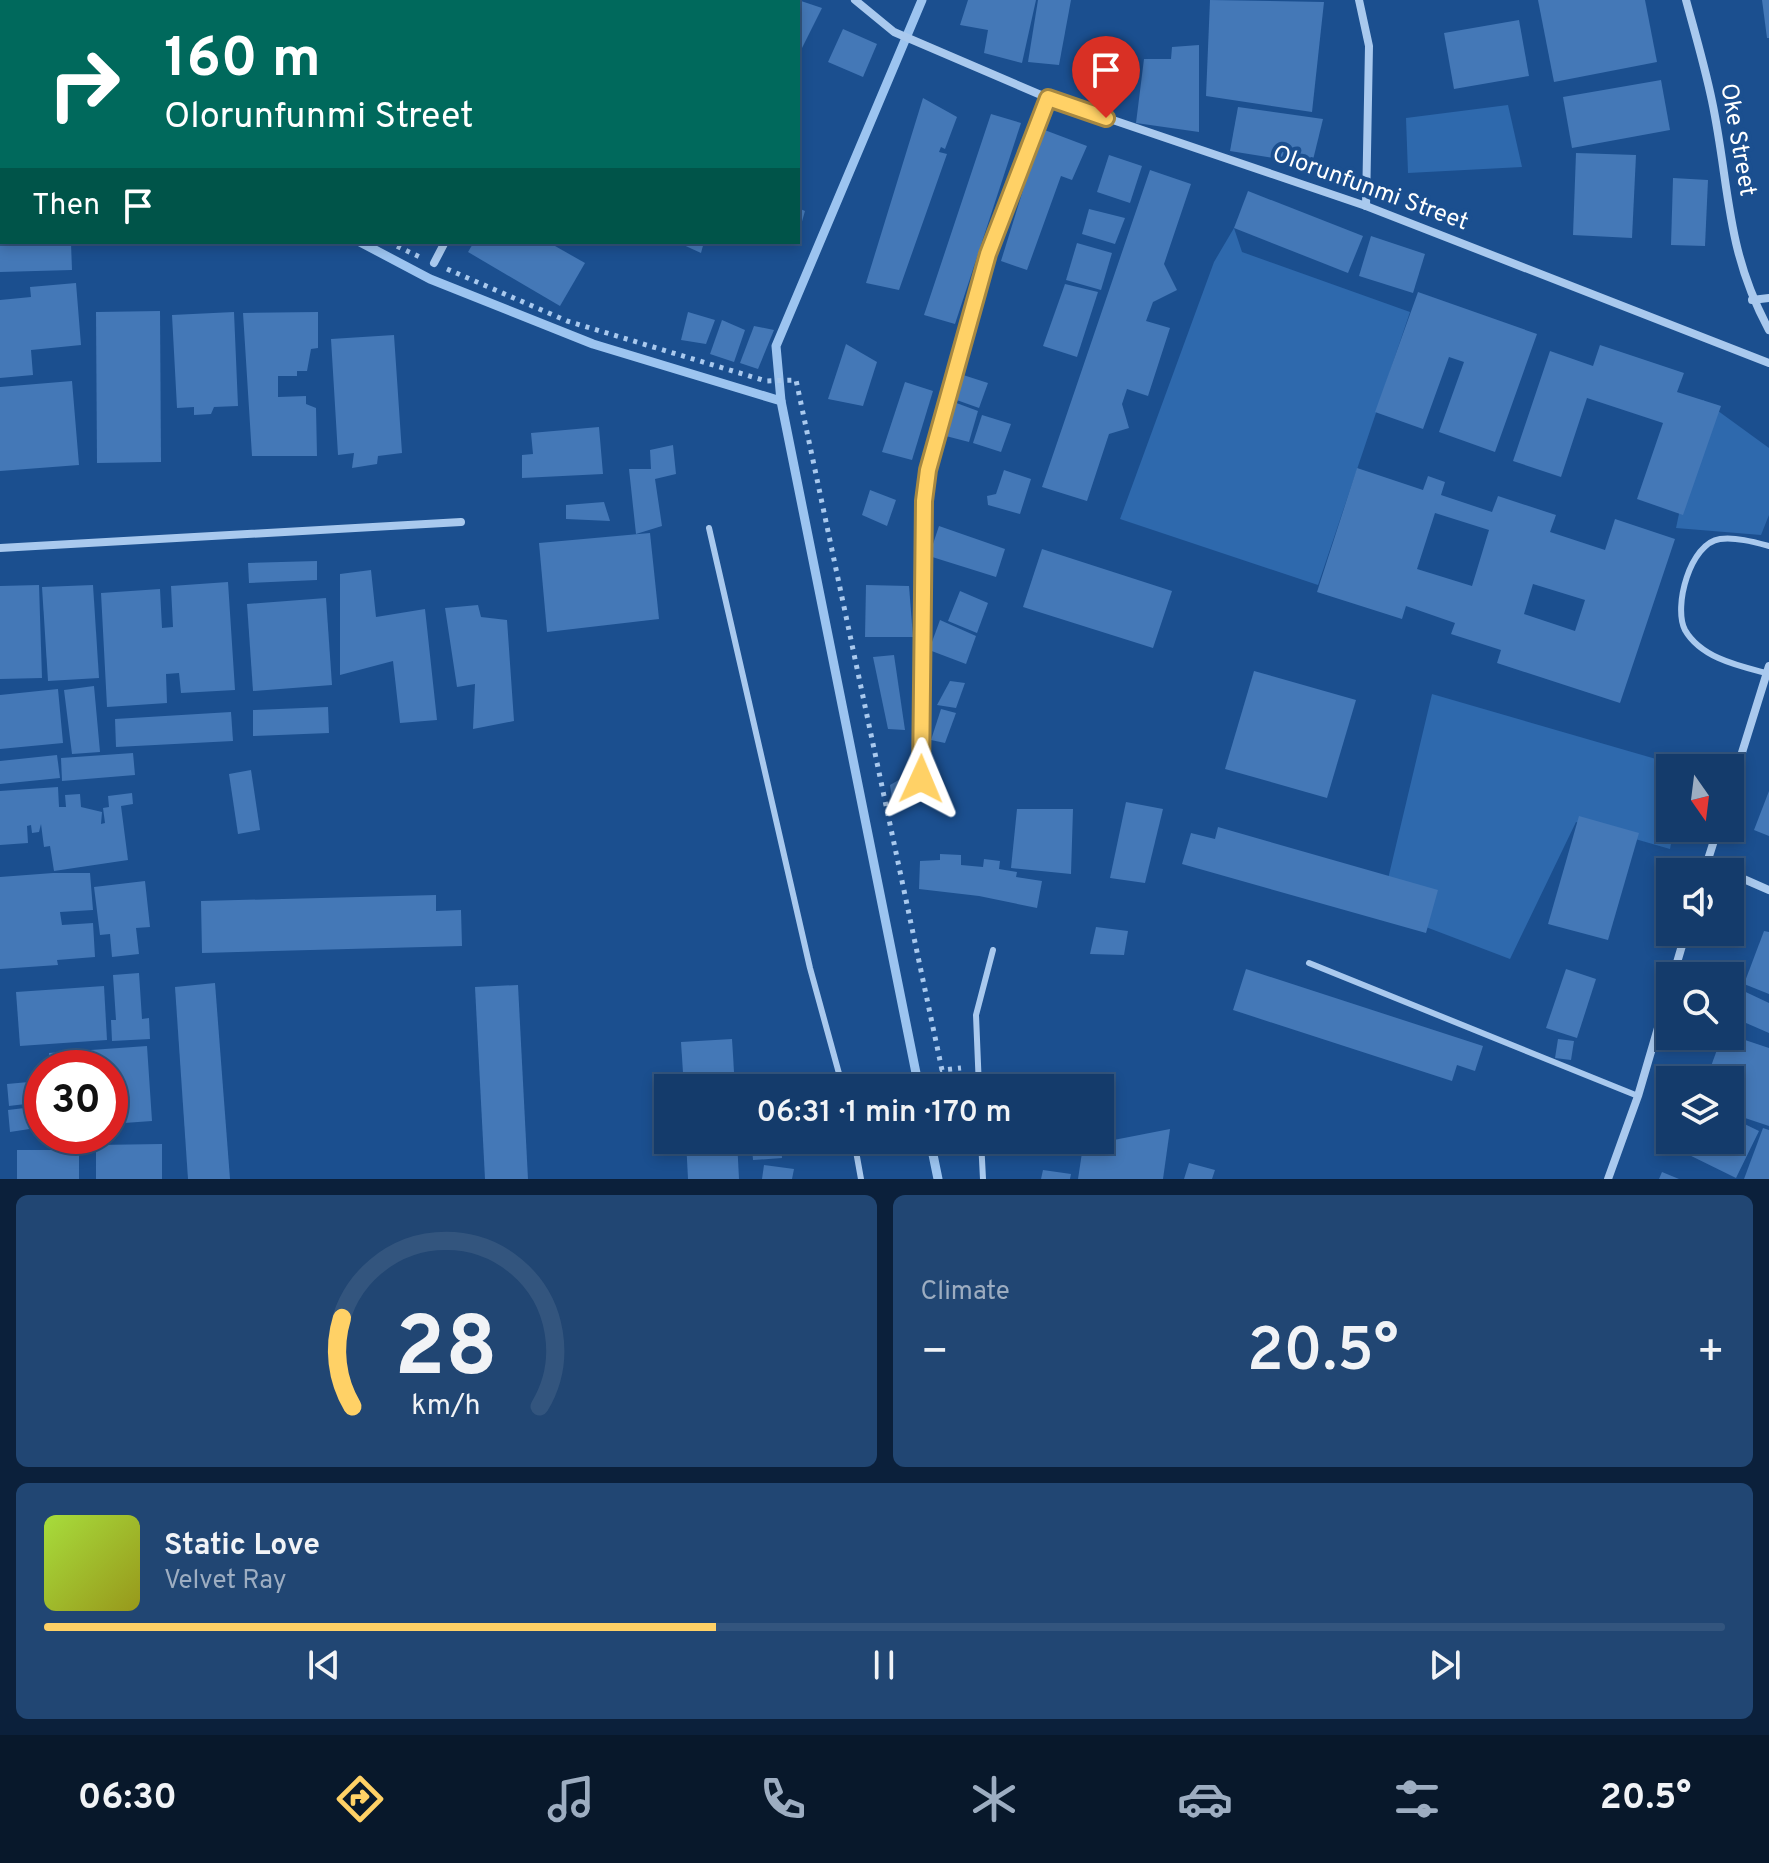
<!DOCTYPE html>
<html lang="en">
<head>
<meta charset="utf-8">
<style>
  :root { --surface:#143b6b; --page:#214673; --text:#f1f3f6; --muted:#9dadc1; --line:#33557e; --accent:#ffd166 }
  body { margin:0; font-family:Overpass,sans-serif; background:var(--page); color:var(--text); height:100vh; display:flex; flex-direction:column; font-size:30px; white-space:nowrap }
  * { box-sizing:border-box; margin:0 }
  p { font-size:26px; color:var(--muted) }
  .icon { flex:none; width:44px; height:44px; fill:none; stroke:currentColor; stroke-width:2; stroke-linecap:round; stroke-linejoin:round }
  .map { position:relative; height:1179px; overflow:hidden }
  .side { display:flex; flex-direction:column; gap:16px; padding:16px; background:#0b203b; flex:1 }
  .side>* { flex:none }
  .banner { position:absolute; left:0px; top:0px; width:800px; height:244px; box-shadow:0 4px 12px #0003,0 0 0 2px var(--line); background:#00695c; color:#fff; overflow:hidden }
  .needle { width:52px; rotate:166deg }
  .controls { position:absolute; left:1656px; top:754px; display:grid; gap:16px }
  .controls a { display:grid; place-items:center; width:88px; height:88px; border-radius:0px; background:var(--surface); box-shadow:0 4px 12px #0003,0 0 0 2px var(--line); font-size:40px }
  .speed { position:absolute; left:24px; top:1050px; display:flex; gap:16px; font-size:40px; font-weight:700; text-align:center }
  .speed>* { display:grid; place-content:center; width:104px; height:104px; border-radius:50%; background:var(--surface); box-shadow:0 4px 12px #0003,0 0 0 2px var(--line); line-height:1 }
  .speed .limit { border:12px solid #d22; background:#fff; color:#111 }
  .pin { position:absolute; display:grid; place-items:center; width:68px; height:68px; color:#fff; margin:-82px -34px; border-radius:50% 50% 50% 0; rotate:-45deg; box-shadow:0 0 8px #0007 }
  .pin .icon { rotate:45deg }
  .me { position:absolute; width:88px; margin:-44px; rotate:1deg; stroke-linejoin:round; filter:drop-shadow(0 0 6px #0008) }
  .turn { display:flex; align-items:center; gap:28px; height:168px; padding:0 32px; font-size:36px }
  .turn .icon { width:104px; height:104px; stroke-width:2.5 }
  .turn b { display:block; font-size:56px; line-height:68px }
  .then { display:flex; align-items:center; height:76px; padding:0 32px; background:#0003; gap:16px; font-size:30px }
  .big { font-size:60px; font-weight:600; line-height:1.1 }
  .side .card { flex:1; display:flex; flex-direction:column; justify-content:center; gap:12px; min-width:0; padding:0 28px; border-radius:12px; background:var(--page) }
  .side .dial { align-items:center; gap:0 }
  .dial svg { height:208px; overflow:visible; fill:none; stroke:var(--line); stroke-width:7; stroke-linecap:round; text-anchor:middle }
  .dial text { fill:var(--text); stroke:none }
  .song { display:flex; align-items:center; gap:24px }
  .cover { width:96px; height:96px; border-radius:12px; background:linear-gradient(135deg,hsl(80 70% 55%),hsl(60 70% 35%)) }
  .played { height:8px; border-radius:4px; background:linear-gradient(90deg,var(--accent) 40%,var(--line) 40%) }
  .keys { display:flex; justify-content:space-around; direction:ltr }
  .heat { display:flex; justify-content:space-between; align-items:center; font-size:44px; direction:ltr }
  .side .tiles { flex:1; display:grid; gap:16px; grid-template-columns:1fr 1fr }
  .card:last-child { grid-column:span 2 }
  .trip { position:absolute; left:654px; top:1074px; width:460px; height:80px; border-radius:0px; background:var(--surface); box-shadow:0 4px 12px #0003,0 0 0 2px var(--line); font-weight:600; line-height:80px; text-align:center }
  .dock { display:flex; height:128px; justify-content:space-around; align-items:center; background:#08182b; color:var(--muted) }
  .dock .icon { width:56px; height:56px }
  .dock .selected { color:var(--accent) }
  .dock b { font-size:36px; color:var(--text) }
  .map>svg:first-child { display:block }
  .green { fill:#2e69ad }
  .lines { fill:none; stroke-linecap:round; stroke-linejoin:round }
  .stream { stroke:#9cc4f0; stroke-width:9 }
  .building { fill:#4478b7; fill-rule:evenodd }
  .path { stroke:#a9c9ee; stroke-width:5; stroke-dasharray:4 6; stroke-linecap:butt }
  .service { stroke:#a9c9ee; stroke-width:6 }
  .minor { stroke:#a9c9ee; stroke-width:8 }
  .route-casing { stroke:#a68842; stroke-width:20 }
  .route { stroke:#ffd166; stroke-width:14 }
  .labels { text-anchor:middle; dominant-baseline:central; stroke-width:8; stroke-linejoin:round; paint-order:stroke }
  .street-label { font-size:24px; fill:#fff; stroke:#1b4f8f }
</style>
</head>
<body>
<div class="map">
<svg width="1769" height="1179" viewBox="0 0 1769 1179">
  <rect width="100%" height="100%" fill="#1b4f8f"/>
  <g class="green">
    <path d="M1508,105L1522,167L1408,173L1406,118Z"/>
    <path d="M1234,228L1242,252L1410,312L1318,585L1120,519L1214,262Z"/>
    <path d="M1703,400L1769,448V515L1761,535L1676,528Z"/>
    <path d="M1432,694L1687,768H1670V828H1674L1670,849L1576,822L1510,959L1418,924L1388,879Z"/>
  </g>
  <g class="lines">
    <g class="stream">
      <path d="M0,25L2,26"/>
      <path d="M360,242L430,279L593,344L781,401L919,1088"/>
      <path d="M781,401L776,346L922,0"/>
      <path d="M930,1140L938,1179"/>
    </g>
  </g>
  <g class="building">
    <path d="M798,0L822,8L798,56Z"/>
    <path d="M968,0H1036L1022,63L984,53L988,30L960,25Z"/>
    <path d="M1038,0H1071L1059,65L1028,62Z"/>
    <path d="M1210,0L1324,2L1312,112L1206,96Z"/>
    <path d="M1538,0H1645L1657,62L1554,82Z"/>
    <path d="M1762,0H1769V38H1767Z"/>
    <path d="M1519,20L1529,76L1454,89L1444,33Z"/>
    <path d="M843,29L877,44L863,77L828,62Z"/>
    <path d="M1199,45V132L1136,123L1144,59H1171L1172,47Z"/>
    <path d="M1661,80L1670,130L1572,148L1563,97Z"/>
    <path d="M923,98L957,117L945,149L941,147L939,152L947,154L899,290L866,283Z"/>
    <path d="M1238,107L1323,119L1312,164L1230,151Z"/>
    <path d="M991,114L1021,123L955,324L924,315Z"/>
    <path d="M1042,129L1087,146L1072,180L1061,176L1027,270L1001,261Z"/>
    <path d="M1576,153L1636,155L1632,238L1573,235Z"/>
    <path d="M1109,155L1142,166L1130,203L1097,192Z"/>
    <path d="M1150,170L1191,184L1164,264L1177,290L1153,302L1146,321L1170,328L1148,396L1127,389L1122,404L1129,428L1109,434L1087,501L1042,487Z"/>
    <path d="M1673,178L1708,180L1705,246L1671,245Z"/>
    <path d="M1248,191L1363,236L1348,273L1234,228Z"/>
    <path d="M798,208L805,211L799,232H798Z"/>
    <path d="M1089,209L1125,218L1115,244L1082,234Z"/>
    <path d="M1371,236L1425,254L1413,293L1359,276Z"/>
    <path d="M0,242L71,243L72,270L0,272Z"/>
    <path d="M474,242H548L585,263L560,306L468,252Z"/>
    <path d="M677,242H704L701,253Z"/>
    <path d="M1077,243L1112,253L1101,290L1066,280Z"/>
    <path d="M76,283L81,345L31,350L33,375L0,378V300L31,297L30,287Z"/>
    <path d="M1065,284L1098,292L1077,357L1043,346Z"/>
    <path d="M1418,292L1537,334L1495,452L1439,432L1464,362L1449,357L1423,429L1375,412Z"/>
    <path d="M160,311L161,462L97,463L96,312Z"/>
    <path d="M234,312L238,406L214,407L211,414L194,415V407L177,408L172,315Z"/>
    <path d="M318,312V348L311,349L307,371H297V376H278V397L306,396V404L316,408L317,456H252L243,313Z"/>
    <path d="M688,312L715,320L706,344L681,340Z"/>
    <path d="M722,320L745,330L734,362L710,354Z"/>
    <path d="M754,326L774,330L758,369L740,363Z"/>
    <path d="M394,335L402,453L378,456L377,464L352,468L354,453L338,455L331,339Z"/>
    <path d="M846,344L877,362L863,406L828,399Z"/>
    <path d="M1600,345L1684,373L1677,392L1721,406L1683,515L1637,499L1663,423L1587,398L1561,477L1513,461L1550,351L1593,366Z"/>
    <path d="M960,374L988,383L979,408L951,398Z"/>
    <path d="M72,381L79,465L0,471V387Z"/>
    <path d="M905,382L933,391L912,460L882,452Z"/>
    <path d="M951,401L978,411L969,442L942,435Z"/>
    <path d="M982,415L1011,424L1001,452L973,443Z"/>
    <path d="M599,427L603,474L522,478V455L533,454L531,433Z"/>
    <path d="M673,445L676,474L655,479L662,526L636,534L629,469H651L650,450Z"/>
    <path d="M1357,468L1423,490L1428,476L1445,482L1441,495L1492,512L1498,496L1556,515L1550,532L1605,550L1615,519L1675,539L1620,703L1497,663L1501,650L1451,634L1455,623L1406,606L1402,619L1317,592ZM1435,513L1489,530L1472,586L1417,569ZM1533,584L1585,600L1575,631L1524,614Z"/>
    <path d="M1004,470L1031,479L1020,514L988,505L987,496L996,494Z"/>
    <path d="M870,490L896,500L887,526L862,515Z"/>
    <path d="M604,502L610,521L566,519V505Z"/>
    <path d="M939,526L1005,549L996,577L929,556Z"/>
    <path d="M650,533L659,619L547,632L539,543Z"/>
    <path d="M1042,549L1172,591L1153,648L1023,607Z"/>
    <path d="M317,561V580L249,583L248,563Z"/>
    <path d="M371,570L376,617L425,609L437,720L400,723L393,661L340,675V574Z"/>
    <path d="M228,582L235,690L181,693L179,673L166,674L167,703L107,707L101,593L160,589L162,628L173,627L171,586Z"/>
    <path d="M39,585L42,678L0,679V586Z"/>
    <path d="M93,585L99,678L48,681L42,587Z"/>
    <path d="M866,585L909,586L913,637H865Z"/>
    <path d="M960,591L988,603L977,633L948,621Z"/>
    <path d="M326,598L332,685L253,691L247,604Z"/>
    <path d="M478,605L481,617L507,620L514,721L473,729L475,684L457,687L445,608Z"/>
    <path d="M940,620L976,636L966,664L929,650Z"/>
    <path d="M894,655L905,730L888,729L873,657Z"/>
    <path d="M1254,671L1356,700L1327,798L1225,769Z"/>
    <path d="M950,681L965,683L956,708L937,705Z"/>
    <path d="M94,686L100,752L72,754L64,690Z"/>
    <path d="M58,689L63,743L0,749V695Z"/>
    <path d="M328,707L329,733L253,736V710Z"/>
    <path d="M941,709L956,713L945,743L931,740Z"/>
    <path d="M231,712L233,741L116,747L115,719Z"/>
    <path d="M133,753L135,775L62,781L61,758Z"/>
    <path d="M57,755L60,778L0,784V761Z"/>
    <path d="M251,770L260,830L238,834L229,774Z"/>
    <path d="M904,777L911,802L893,805L890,785Z"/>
    <path d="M58,787L59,807H66L65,795L80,794L81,807L102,812L101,824L105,823L103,808L109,807L108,796L132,793L133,804L121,806L128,860L54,871L50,846L44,847L41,824L39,832L32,833L31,825L27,826L28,843L0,845V791Z"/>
    <path d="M1769,791V836L1754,830Z"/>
    <path d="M1126,802L1163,809L1145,883L1110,878Z"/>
    <path d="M1017,809H1073L1071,874L1011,868Z"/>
    <path d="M1579,816L1639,833L1608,940L1548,924Z"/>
    <path d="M1218,827L1438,890L1426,933L1182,864L1191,833L1215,839Z"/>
    <path d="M940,854L961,855V865L983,867L984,859L1000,861L999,869L1017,872L1016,877L1042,881L1037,908L979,896L919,889L920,861L940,860Z"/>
    <path d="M53,873H90L93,910L60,912L62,925L93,923L95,957L57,960L58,965L0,969V877Z"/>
    <path d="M145,881L150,927L136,928L139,954L112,957L110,934L100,935L94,887Z"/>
    <path d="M436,895V911L461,910L462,946L202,953L201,901Z"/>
    <path d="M1096,927L1128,931L1124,955L1090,954Z"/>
    <path d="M1764,931L1769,932V994L1744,984Z"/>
    <path d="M1246,969L1483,1046L1475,1071L1457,1065L1452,1081L1233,1010Z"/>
    <path d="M1566,969L1596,979L1577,1038L1546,1028Z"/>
    <path d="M139,973L142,1019L149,1018L150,1039L112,1041L111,1020H116L113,975Z"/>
    <path d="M215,983L230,1179H188L175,987Z"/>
    <path d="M518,985L528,1179H485L475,987Z"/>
    <path d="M104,986L107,1040L20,1046L16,992Z"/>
    <path d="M1733,986L1769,1003V1033L1730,1016Z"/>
    <path d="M1730,1035L1769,1048V1126L1730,1113V1080H1706L1722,1036Z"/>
    <path d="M732,1039L735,1088H684L681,1042Z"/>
    <path d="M1558,1039L1574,1041L1571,1060L1555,1058Z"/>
    <path d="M147,1046L152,1121L110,1124V1068L50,1067L49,1053Z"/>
    <path d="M40,1081L42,1102L9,1106L7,1084Z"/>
    <path d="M33,1107L36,1128L10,1132L8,1110Z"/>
    <path d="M1730,1117L1759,1131L1736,1178L1675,1148L1679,1140H1730Z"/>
    <path d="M1763,1128L1769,1130V1179H1744Z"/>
    <path d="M1170,1129L1163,1179H1078L1083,1146Z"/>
    <path d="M686,1140H737L739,1179H688Z"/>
    <path d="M162,1144V1179H96V1145Z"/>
    <path d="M781,1145L782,1158L753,1160L752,1147Z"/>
    <rect x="17" y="1150" width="62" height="29"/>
    <path d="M1189,1163L1215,1170L1212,1179H1184Z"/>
    <path d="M764,1165L794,1169L792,1179H762Z"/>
    <path d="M1043,1170L1071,1174L1070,1179H1041Z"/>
    <path d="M1662,1172L1679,1179H1659Z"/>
  </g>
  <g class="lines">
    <g class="path">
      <path d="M0,17H2"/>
      <path d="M388,242L420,257"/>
      <path d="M447,269L567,321L766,381L796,380L942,1070L961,1068"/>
    </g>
    <g class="service">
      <path d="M709,528L810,968L843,1088"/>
      <path d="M1766,673C1739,666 1701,658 1685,630C1673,607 1690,543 1720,539C1736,537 1754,542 1769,546"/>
      <path d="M1309,963L1638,1096"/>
      <path d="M979,1088L976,1015L993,950"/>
      <path d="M854,1140L861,1179"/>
      <path d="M981,1140L983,1179"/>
    </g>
    <g class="minor">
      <path d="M855,0L894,32L1048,98L1366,206L1769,363"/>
      <path d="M1359,0L1369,46L1366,206"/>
      <path d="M1686,0C1695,33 1705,67 1712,101C1730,186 1725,249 1769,330"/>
      <path d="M237,2V0"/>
      <path d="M557,2V0"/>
      <path d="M434,263L445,242"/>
      <path d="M1752,300L1769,298"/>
      <path d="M0,548L461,522"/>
      <path d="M921,779L923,533L928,470L988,254L1048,98"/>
      <path d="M1730,791L1769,666"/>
      <path d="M1707,863L1728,872"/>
      <path d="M1704,872L1718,828"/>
      <path d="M1730,873L1769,890"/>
      <path d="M1673,976L1686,932"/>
      <path d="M1608,1179L1638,1096L1670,987"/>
    </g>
  </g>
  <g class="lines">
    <g class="route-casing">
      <path id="route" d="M921,779L924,501L928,470L988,254L1048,98L1106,118"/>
    </g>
    <use href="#route" class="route"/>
  </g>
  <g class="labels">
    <g class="street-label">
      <text transform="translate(1737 140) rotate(80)">Oke Street</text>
      <text transform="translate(1370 189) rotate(20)">Olorunfunmi Street</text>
    </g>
  </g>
</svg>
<div class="controls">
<a><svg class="needle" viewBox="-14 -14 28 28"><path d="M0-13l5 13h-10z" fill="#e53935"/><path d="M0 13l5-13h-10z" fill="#9dadc1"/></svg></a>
<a><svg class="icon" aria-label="sound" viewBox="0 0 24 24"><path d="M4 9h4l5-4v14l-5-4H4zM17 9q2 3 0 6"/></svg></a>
<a><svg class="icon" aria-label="search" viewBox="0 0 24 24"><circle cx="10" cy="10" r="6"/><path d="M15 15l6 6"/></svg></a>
<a><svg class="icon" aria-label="layers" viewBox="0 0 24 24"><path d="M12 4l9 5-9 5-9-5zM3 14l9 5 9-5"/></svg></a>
</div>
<div class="speed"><div class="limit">30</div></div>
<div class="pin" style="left:1106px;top:118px;background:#d93025"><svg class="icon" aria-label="arrive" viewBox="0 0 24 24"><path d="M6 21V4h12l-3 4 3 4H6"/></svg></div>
<svg class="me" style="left:921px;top:779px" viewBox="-20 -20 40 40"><path d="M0-17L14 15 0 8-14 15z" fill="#ffd166" stroke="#fff" stroke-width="4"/></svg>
<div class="trip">06:31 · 1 min · 170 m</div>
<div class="banner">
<div class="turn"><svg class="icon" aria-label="right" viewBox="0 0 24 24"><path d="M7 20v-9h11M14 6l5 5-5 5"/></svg><div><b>160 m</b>Olorunfunmi Street</div></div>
<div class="then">Then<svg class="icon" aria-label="arrive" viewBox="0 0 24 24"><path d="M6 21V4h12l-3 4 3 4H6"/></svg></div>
</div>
</div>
<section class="side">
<div class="tiles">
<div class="card dial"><svg viewBox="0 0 100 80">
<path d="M14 69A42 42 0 1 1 86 69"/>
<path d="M14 69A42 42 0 0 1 10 35" stroke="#ffd166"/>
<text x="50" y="56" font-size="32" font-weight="700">28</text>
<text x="50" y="72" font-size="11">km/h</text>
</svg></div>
<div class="card"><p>Climate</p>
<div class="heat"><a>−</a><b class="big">20.5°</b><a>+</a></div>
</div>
<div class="card">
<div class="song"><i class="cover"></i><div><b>Static Love</b><p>Velvet Ray</p></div></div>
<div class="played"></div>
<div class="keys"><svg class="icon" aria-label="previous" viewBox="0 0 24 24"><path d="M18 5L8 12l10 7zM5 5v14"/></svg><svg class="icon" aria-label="pause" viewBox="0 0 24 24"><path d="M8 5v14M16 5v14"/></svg><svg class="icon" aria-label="next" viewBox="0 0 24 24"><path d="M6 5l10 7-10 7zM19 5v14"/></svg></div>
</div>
</div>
</section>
<nav class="dock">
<b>06:30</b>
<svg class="icon selected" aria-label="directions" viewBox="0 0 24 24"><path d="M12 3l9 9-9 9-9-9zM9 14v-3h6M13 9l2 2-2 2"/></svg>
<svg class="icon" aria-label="music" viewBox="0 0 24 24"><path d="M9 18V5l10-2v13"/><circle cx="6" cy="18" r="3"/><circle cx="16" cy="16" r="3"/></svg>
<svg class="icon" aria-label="phone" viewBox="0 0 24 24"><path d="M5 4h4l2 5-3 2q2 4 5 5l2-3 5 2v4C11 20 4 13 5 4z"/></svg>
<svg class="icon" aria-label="climate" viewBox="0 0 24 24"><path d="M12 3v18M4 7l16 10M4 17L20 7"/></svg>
<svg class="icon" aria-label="car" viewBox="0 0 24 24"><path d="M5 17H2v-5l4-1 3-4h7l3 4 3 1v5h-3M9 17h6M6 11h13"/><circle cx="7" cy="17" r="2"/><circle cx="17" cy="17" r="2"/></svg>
<svg class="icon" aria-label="filters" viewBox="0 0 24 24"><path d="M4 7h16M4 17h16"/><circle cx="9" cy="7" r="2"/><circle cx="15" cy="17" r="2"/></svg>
<b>20.5°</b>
</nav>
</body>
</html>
